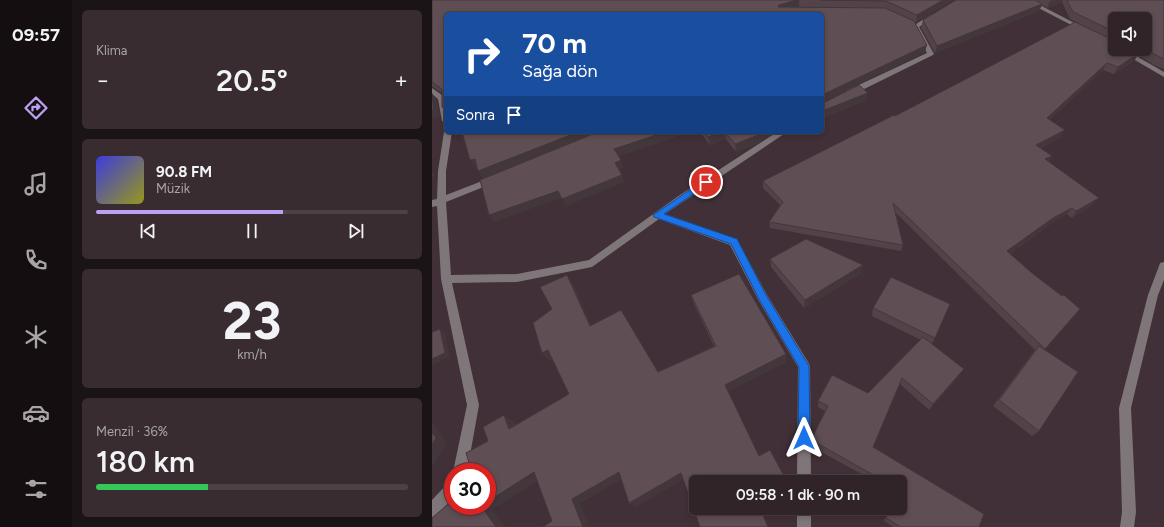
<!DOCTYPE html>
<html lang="tr">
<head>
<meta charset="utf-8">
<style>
  :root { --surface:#312429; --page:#392c31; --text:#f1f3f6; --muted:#a8a4a8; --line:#4c4146; --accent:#bca0f2 }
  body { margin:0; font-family:Figtree,sans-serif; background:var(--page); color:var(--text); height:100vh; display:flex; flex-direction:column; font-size:15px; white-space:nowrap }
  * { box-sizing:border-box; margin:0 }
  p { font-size:13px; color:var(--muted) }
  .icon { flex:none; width:22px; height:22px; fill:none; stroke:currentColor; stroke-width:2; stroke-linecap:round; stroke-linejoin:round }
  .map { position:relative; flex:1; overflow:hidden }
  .details { display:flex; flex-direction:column; gap:10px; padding:10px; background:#1b1417; width:360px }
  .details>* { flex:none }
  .guide { position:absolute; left:12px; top:12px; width:380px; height:122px; border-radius:6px; box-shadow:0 2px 6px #0003,0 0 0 1px var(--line); background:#1a4fa0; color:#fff; overflow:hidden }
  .buttons { position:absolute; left:676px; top:12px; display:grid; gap:8px }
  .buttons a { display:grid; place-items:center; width:44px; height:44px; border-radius:6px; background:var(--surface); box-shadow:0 2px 6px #0003,0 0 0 1px var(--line); font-size:20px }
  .speed { position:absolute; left:12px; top:463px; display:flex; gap:8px; font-size:20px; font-weight:700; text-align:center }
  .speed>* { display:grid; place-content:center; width:52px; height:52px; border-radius:50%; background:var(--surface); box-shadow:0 2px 6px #0003,0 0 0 1px var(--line); line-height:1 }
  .speed .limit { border:6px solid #d22; background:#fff; color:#111 }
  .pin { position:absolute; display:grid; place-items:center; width:34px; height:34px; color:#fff; margin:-17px; border:2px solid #fff; border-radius:50%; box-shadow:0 1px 4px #0007 }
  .me { position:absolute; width:44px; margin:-22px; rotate:0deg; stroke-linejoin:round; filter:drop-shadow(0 0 3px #0008) }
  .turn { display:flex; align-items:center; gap:14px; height:84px; padding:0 12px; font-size:18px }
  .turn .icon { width:52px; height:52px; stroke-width:2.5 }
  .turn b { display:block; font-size:28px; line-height:34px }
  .then { display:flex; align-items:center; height:38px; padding:0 12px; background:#0003; gap:8px; font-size:15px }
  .big { font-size:30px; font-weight:600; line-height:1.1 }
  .details .card { flex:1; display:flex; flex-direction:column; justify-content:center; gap:6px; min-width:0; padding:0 14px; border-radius:6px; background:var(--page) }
  .details .dial { align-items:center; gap:0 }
  .dial b { font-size:52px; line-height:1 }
  .song { display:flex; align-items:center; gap:12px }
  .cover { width:48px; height:48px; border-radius:6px; background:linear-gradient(135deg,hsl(240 70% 55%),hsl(60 70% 35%)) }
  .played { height:4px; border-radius:2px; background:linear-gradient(90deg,var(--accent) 60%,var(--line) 60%) }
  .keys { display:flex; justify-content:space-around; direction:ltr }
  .heat { display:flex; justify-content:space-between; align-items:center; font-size:22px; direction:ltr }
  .charge { height:6px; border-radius:3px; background:linear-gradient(90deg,#34c759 36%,var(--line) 0) }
  .trip { position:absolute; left:257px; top:475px; width:218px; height:40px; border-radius:6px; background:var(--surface); box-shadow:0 2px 6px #0003,0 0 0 1px var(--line); font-weight:600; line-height:40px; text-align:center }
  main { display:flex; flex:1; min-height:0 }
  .menu { display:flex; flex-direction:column; width:72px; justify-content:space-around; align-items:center; background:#140e10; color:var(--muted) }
  .menu .icon { width:28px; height:28px }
  .menu .on { color:var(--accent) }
  .menu b { font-size:18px; color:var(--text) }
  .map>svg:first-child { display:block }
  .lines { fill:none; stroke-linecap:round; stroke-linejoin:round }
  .minor { fill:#7f767a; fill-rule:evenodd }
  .wall { fill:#534349; fill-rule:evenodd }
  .shaded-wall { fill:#43373c }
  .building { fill:#604e55; stroke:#43373c }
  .route { fill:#1a73e8; stroke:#114b97 }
</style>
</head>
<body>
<main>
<nav class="menu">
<b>09:57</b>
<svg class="icon on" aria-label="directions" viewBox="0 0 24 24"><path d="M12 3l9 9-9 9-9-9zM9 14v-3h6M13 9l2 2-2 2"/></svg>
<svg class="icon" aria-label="music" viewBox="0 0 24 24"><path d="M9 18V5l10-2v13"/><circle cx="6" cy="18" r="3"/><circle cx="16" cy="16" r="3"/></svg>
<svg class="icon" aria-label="phone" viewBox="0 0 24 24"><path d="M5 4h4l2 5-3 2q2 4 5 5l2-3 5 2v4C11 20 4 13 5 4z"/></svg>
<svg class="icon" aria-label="climate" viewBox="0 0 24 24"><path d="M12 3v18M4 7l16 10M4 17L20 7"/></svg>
<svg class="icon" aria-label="car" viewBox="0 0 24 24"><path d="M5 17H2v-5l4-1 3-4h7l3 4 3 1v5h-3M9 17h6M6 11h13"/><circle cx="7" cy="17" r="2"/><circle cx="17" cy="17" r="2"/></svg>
<svg class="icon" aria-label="filters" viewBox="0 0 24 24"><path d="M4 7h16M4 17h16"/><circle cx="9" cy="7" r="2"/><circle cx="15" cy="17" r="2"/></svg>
</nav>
<section class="details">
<div class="card"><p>Klima</p>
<div class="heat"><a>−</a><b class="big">20.5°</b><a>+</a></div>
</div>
<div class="card">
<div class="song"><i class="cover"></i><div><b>90.8 FM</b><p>Müzik</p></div></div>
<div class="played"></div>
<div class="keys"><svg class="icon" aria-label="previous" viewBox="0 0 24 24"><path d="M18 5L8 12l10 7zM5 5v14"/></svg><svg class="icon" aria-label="pause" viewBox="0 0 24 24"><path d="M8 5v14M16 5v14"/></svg><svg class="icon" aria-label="next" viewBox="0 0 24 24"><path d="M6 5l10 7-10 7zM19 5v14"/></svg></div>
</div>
<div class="card dial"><b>23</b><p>km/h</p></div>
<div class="card"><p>Menzil · 36%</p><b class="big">180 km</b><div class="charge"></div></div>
</section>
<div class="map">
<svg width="732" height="527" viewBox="0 0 732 527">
  <rect width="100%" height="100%" fill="#413037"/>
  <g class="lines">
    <g class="minor">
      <path d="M591,0H598L656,30L651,31Z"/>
      <path d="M500,14L505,15L487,27L502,54L501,55L420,95H414V91L495,53L481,26Z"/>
      <path d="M684,49H692L732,72V77Z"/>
      <path d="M0,88L14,98V123L10,121L6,99L0,94Z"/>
      <path d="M14,130V132H20L14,171V195L58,178H64L65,180L64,182L14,202L19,275L85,274L157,260L245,197L345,132H355L233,214L305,239L335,295L376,362L378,366L379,482H365L366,367L327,301L298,245L227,219L160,267L85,282L20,283L47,405L35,472H21L35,405L9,279L5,206L0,207V200L5,199L6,171L12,132Z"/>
      <path d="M732,262V280L726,295L699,408L704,512L702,527H688L690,512L687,408L716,295L727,266L728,263Z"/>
      <path d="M21,481V498L5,515L0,517V500L16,483Z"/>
      <rect x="365" y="508" width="14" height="19"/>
    </g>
  </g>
  <g class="wall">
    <path d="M0,0H521L484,22H483L493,52L390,102L391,103L435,100L390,118V14L10,93L1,87H0ZM364,7H367L440,8Z"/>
    <path d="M524,0H732V69L722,65L706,55L702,61L682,74L671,70L617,120L629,137L609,148L620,156L617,162L662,204L640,218L635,214L617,225L578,254L613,350L607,431L600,436L561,406L603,350L464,213L471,245L469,251L338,228L337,222L348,205L331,188V181L463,116L646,23L638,19L630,2L615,8L610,5L607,11L503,53L489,28L491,20ZM683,19L713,49H683Z"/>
    <path d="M268,132H342L324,144L304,152L294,139L278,145Z"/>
    <path d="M338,259L430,273L372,308L339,267Z"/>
    <path d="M141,284L159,325L226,372L282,346L262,304L259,295L354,354V362L296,391L327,456L352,476V481L351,482H264L251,479L203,507L197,503L189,479L148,503L120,521L105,481L60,509L55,506L56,441L82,422L83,425L137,394L120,359L118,361L120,309Z"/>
    <path d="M518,304L500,344L527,376L497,410L468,384L441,447L547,527H461L452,521L458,508H468V482H444L380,447L381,436L393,411L386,407V401L436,393L489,340L440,316L441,308Z"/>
  </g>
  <g class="shaded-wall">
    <path d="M365,0H367V7L348,13L346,7L347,5Z"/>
    <path d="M511,0H521L484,22L485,15Z"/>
    <path d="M620,0H631L630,2L615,8L618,1Z"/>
    <path d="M610,4L607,11L503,53L505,46Z"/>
    <path d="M495,45L493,52L390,102V95Z"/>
    <path d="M706,54L702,61L682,74L686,67Z"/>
    <path d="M675,63L671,70L611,125L615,118Z"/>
    <path d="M0,93L5,100L8,117L0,119Z"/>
    <path d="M436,93L435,100L390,118V111Z"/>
    <path d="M14,106V113L10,107Z"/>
    <path d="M633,130L629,137L601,152L604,145Z"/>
    <path d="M146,132H169L51,179L46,171Z"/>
    <path d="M233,132H258L185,157L182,149Z"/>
    <path d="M290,132H293L294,139L278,145L276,137Z"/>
    <path d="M330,132H342L324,144L304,152L303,144Z"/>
    <path d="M620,156L617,163L613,159Z"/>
    <path d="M43,159L48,166L43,168L38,160Z"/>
    <path d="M189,160L192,168L186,170L183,163Z"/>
    <path d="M0,170L3,176L0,177Z"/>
    <path d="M190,175L193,182L134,206L130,199Z"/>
    <path d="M126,191L130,198L62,222L57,215Z"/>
    <path d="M667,198L662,204L640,218L644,211Z"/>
    <path d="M640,208L635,214L617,225L572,258L575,251L621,218Z"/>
    <path d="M431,265L430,273L372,308L373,300Z"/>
    <path d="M135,275L141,284L164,335L158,326Z"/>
    <path d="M8,329L13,333L18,357L0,365V359Z"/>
    <path d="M116,350L123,358L118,361L110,353Z"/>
    <path d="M354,354V362L295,392L293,385Z"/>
    <path d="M532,369L527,376L497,410L501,404Z"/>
    <path d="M72,415L82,422L87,435L77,429Z"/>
    <path d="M0,422L15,443L0,467Z"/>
    <path d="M102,472L111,477L60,509L73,527H64L49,506H55V502Z"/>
    <path d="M187,472L193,477L148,503L158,527H151L140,499Z"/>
    <path d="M249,473L253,478L203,507L197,503Z"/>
    <path d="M352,476V481L351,482H342Z"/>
  </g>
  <g class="building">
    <path d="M0,0H365L347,5L346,7L453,8L482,21L495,45L390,95V14H14V106L10,107V89L0,82Z"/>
    <path d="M389,0H511L485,15L454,1Z"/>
    <path d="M524,0H603L610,4L505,46L491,20Z"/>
    <path d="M635,0H732V59L712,49H713V19H683V32L641,12Z"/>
    <path d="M643,22L683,41V49H697L706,54L686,67L675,63L615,118L633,130L604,145L620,156L613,159L667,198L644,211L640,208L621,218L575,251L600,273L630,296L632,295L648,309L613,349L461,203L471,245L337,222L351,202L331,181L462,115L463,116Z"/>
    <path d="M427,85L436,93L390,111V102L391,103Z"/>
    <path d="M0,96L2,110H0Z"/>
    <path d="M30,132H146L46,171L43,159L38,160Z"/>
    <path d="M166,132H233L182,149L189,160L183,163L190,175L130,199L126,191L57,215L48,180Z"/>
    <path d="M272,132H290L276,137Z"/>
    <path d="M293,132H330L324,136L303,144Z"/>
    <path d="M374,239L431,265L373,300L338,259Z"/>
    <path d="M307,274L354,354L293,385L327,456L338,450L352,476L342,482H264V508H328L336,527H268L249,473L197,503L187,472L140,499L151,527H111L120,521L102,472L55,502V472H40L34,453L56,441L51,427L72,415L77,429L137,394L116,350L110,353L101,323L120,309L108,287L135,275L158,326L189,310L226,372L284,346L259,295Z"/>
    <path d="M459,277L518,304L503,338L441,308Z"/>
    <path d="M8,329L13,353L0,359V332Z"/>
    <path d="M491,337L532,369L501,404L470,378L441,447L552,514L547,527H469L454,518L459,508H468V482H454L381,441V436L396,406L386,401L400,375L436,393Z"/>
    <path d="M607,346L646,372L607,431L567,400Z"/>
    <path d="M0,432L4,438L0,445Z"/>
    <path d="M21,500V506H49L64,527H0V518Z"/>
  </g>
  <path class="route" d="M274,179L277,182L276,184L232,214L305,239L334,295L377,366L378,438L376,443L372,444L368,443L366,438L367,367L328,301L299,244L222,217L221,215Z"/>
</svg>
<div class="buttons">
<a><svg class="icon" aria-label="sound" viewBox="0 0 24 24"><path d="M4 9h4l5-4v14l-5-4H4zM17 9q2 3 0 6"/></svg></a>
</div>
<div class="speed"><div class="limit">30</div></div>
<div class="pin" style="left:274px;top:182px;background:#d93025"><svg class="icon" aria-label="arrive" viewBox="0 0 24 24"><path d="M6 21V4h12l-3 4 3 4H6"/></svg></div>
<svg class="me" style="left:372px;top:438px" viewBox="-20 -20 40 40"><path d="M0-17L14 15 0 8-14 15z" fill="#1a73e8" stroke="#fff" stroke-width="4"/></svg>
<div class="trip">09:58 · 1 dk · 90 m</div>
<div class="guide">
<div class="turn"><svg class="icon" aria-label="right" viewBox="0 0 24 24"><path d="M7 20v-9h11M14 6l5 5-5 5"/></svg><div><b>70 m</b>Sağa dön</div></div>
<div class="then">Sonra<svg class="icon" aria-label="arrive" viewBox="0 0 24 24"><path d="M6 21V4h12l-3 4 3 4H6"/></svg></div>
</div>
</div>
</main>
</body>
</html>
